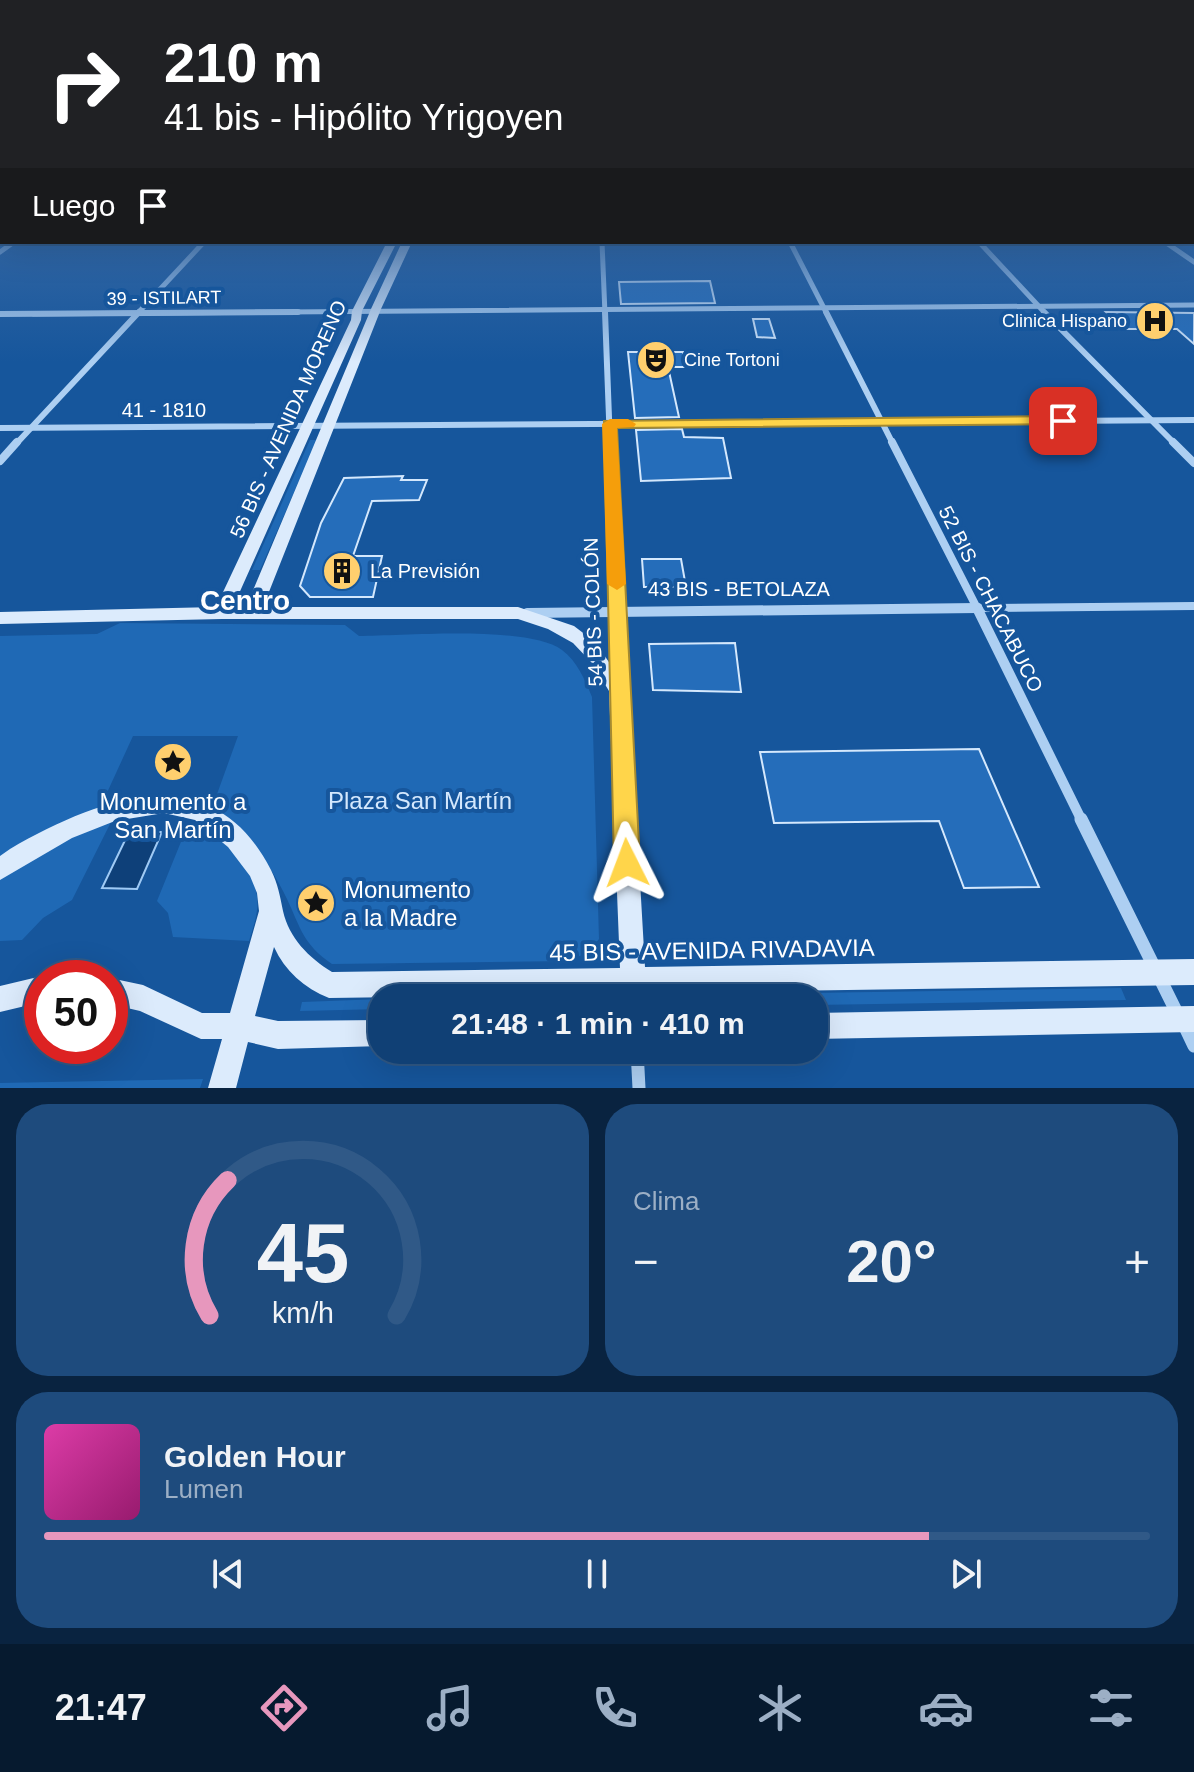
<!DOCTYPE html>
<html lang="es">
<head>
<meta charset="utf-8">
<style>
  :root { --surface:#104075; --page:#1e4b7d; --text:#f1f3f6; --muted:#9cafc5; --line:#305987; --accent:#e797bd }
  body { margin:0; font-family:Helvetica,sans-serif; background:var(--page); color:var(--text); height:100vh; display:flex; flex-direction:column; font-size:30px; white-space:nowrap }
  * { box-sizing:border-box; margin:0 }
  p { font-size:26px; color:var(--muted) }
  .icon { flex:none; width:44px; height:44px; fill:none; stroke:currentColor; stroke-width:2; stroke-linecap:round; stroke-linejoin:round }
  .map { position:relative; height:1088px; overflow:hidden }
  .details { display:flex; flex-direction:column; gap:16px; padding:16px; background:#092340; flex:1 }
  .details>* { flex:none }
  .top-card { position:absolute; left:0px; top:0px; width:1194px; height:244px; box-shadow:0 8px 32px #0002,0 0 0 2px var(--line); background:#202124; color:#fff; overflow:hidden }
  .speed { position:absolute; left:24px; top:960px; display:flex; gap:16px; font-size:40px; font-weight:700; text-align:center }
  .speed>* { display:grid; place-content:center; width:104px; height:104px; border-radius:50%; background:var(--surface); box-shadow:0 8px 32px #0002,0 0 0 2px var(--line); line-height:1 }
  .speed .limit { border:12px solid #d22; background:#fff; color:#111 }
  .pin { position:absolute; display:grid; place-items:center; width:68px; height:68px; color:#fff; margin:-34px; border-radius:16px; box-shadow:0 4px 12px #0006 }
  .me { position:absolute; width:88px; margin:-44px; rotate:357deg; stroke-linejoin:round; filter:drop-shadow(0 0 6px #0008) }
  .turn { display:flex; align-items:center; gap:28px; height:168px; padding:0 32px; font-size:36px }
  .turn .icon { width:104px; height:104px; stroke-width:2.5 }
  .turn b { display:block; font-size:56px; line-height:68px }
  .then { display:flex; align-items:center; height:76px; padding:0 32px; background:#0003; gap:16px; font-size:30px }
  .big { font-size:60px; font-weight:700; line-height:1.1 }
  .details .card { flex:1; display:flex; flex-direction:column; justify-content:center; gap:12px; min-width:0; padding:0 28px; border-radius:32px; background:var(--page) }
  .details .dial { align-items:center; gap:0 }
  .dial svg { height:208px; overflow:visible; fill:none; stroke:var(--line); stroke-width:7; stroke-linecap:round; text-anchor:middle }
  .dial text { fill:var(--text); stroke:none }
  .song { display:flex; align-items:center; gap:24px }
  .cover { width:96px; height:96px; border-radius:12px; background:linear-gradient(135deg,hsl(320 70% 55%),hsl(320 70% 35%)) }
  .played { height:8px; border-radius:4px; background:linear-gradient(90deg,var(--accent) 80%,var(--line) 80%) }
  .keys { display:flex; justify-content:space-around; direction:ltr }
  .heat { display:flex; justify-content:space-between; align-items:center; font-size:44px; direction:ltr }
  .details .tiles { flex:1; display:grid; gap:16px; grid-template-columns:1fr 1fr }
  .card:last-child { grid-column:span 2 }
  .trip { position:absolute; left:368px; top:984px; width:460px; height:80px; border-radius:32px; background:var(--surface); box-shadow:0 8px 32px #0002,0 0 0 2px var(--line); font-weight:700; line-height:80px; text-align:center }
  .dock { display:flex; height:128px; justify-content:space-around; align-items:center; background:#061a2f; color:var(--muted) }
  .dock .icon { width:56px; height:56px }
  .dock .current { color:var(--accent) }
  .dock b { font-size:36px; color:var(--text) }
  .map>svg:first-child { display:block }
  .green { fill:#1f69b5 }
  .water { fill:#0e4079; stroke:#9fcaf5; stroke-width:2 }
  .building { fill:#256dba; stroke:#d4e8fd; stroke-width:2 }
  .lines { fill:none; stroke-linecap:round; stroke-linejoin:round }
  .street-far4 { stroke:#adcff2; stroke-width:5 }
  .street-far3 { stroke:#adcff2; stroke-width:6 }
  .street-far2 { stroke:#adcff2; stroke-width:8 }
  .street-far1 { stroke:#adcff2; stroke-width:10 }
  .street { stroke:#adcff2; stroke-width:13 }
  .secondary { fill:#dcebfc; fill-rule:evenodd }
  .route { fill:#ffd54a; stroke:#a68a30; stroke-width:2 }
  .slow { fill:#f59e0b }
  .labels { text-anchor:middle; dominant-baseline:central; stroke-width:8; stroke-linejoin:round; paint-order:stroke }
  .far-street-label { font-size:18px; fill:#fff; stroke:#16569c }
  .far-poi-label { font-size:18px; fill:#fff; stroke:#16569c; text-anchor:end }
  .street-label { font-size:20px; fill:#fff; stroke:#16569c }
  .poi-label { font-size:20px; fill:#fff; stroke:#16569c; text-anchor:start }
  .near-park-label { font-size:24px; fill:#d4e8fd; stroke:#16569c }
  .near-poi-label { font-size:24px; fill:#fff; stroke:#16569c }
  .near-street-label { font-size:24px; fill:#fff; stroke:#16569c }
  .district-label { font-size:28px; font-weight:bold; fill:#fff; stroke:#16569c }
</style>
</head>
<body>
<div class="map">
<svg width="1194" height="1088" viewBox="0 0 1194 1088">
  <rect width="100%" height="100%" fill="#16569c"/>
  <g class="green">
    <path d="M310,440H317L260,570H252Z"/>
    <path d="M120,623L345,625L359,636C405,636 527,625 562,650C577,661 585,680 592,697L599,939L589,952L568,961L332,964C303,944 301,929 287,899C269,862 246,830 212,808L238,736H133L100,808L0,859V636L97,634Z"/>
    <path d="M111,822L72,900L43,918L22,940L0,941V879L67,839Z"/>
    <path d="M189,822C223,833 262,872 257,910C256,920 252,931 249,941L173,937L168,913L157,901Z"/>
    <path d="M1121,988L1126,1000L814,1005V998H686L685,995Z"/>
    <path d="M382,999V1009L300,1011L302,1002Z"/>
    <path d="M203,1079L200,1088H0V1083Z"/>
  </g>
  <path class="water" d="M129,832H162L137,889L102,888Z"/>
  <g class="building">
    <path d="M710,281L715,303L621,304L619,282Z"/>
    <path d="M1106,312L1194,313V344L1177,329H1124Z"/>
    <path d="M753,319H769L775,338L757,337Z"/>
    <path d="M628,352H683L685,367H668L679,417L635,418Z"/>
    <path d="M682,429L684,437L723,438L731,478L641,481L636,430Z"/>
    <path d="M403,476L401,480H427L419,500L372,501L353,556H382L373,597H310L300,586L321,523L344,478Z"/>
    <path d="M642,559H681L686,587H644Z"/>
    <path d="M735,643L741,692L653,690L649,644Z"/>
    <path d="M979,749L1039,887L964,888L939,821L774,823L760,752Z"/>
  </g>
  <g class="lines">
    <g class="street-far4">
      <path d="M602,242L605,314"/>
      <path d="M790,242L827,314"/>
      <path d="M979,242L1046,314"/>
      <path d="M1165,242L1194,262"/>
      <path d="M0,252L14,242"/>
      <path d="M33,314L1194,305"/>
      <path d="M137,314L204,242"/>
    </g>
    <g class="street-far3">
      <path d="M605,312L610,444"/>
      <path d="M826,312L893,444"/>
      <path d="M1044,312L1175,444"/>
      <path d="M0,314L298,312"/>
      <path d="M0,428L1194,420"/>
      <path d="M16,444L139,312"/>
    </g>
    <g class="street-far2">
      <path d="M610,442L616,610"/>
      <path d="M892,442L978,610"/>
      <path d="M1173,442L1194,463"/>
      <path d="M0,461L17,442"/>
      <path d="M788,610L1194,606"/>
    </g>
    <g class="street-far1">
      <path d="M616,608L619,686"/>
      <path d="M977,608L1082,821"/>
      <path d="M527,613L978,608"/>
    </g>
    <g class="street">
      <path d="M1081,819L1177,1013"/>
      <path d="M1184,1025L1194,1046"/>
      <path d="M637,1050L639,1088"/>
    </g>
    <g class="secondary">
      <path d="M387,242H397L362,311L361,320L233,607H246L371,309L402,242H412L381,309L263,607H518L574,626L595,642L629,691L645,967L1194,959V985L647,993V998H621V994L329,998C304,988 285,971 274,947L255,1016L278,1021L382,1020V1046L278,1049L248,1042L236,1088H208L222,1039H201L140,1011L110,1004V978L143,985L202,1013H230L259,911L257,893L250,876L228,847L195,820L164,813L115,821L72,838L0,880V856L10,849C98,798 212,754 271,870C278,884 280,896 283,911C289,938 309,958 332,972L620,968L609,691L592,663L573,643L548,629L518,619H222L0,624V612L216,607L351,320L352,311Z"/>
      <path d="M42,976L47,978H42V1002L0,1012V986Z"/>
      <path d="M1194,1006V1032L814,1039V1013Z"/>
    </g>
  </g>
  <linearGradient id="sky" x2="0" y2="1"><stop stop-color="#0c2f56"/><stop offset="0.58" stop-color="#3668a4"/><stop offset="1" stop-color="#3668a4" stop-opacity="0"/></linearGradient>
  <rect width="1194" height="362" fill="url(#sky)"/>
  <path class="route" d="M1063,416L1068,418V424L617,428L640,863L637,872L627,875L618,872L614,863L604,421Z"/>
  <path class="slow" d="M610,419H628L636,424L634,427L617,428L626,584L617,590L607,584L602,424Z"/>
  <defs>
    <g id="hospital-disc" transform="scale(2)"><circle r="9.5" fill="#ffcf6e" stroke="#16569c"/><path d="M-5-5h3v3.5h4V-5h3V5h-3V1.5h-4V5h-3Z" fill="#111"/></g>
    <g id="theatre-disc" transform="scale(2)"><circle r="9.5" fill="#ffcf6e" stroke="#16569c"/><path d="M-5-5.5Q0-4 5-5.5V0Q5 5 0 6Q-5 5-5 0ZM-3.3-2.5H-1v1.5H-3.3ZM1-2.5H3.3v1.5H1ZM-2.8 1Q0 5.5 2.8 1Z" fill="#111"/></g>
    <g id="building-disc" transform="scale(2)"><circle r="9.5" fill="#ffcf6e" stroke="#16569c"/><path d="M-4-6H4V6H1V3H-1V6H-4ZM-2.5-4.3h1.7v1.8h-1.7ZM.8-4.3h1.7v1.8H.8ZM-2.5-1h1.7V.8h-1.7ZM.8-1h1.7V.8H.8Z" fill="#111"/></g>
    <g id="sight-disc" transform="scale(2)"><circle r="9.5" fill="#ffcf6e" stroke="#16569c"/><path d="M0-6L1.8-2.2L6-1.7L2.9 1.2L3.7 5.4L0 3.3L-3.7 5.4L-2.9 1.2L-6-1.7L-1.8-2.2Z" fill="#111"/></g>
  </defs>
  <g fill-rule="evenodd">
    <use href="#hospital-disc" x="1155" y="321"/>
    <use href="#theatre-disc" x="656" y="360"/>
    <use href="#building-disc" x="342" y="571"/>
    <use href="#sight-disc" x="173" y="762"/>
    <use href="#sight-disc" x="316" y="903"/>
  </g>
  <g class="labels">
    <g class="far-street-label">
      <text transform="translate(164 298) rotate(-1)">39 - ISTILART</text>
    </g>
    <g class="far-poi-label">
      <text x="1127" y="321">Clinica Hispano</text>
      <text x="684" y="360" text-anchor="start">Cine Tortoni</text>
    </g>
    <g class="street-label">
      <text x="164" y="410">41 - 1810</text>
      <text transform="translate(288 419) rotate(-66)">56 BIS - AVENIDA MORENO</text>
      <text x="739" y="589">43 BIS - BETOLAZA</text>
      <text transform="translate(991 599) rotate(63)">52 BIS - CHACABUCO</text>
      <text transform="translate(593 612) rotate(-92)">54 BIS - COLÓN</text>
    </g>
    <g class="poi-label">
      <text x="370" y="571">La Previsión</text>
    </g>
    <g class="near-park-label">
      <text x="420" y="800">Plaza San Martín</text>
    </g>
    <g class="near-poi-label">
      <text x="173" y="801">Monumento a<tspan x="173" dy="28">San Martín</tspan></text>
      <text x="344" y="889" text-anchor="start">Monumento<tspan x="344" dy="28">a la Madre</tspan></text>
    </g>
    <g class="near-street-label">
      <text transform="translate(712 950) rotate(-1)">45 BIS - AVENIDA RIVADAVIA</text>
    </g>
    <g class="district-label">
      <text x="245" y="600">Centro</text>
    </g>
  </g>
</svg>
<div class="speed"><div class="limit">50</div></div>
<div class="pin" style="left:1063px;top:421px;background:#d93025"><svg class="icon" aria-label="arrive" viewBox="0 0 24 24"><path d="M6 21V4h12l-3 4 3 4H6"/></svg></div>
<svg class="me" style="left:627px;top:863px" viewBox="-20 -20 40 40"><path d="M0-17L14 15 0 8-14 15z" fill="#ffd54a" stroke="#fff" stroke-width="4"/></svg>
<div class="trip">21:48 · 1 min · 410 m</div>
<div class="top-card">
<div class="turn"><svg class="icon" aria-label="right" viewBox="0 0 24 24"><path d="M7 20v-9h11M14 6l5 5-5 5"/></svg><div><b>210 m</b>41 bis - Hipólito Yrigoyen</div></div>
<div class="then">Luego<svg class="icon" aria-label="arrive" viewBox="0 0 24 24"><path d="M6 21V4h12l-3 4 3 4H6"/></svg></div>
</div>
</div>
<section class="details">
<div class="tiles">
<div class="card dial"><svg viewBox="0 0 100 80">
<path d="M14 69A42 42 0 1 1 86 69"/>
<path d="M14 69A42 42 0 0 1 21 17" stroke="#e797bd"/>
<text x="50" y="56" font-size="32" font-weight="700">45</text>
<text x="50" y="72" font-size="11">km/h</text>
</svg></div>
<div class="card"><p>Clima</p>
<div class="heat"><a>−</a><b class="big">20°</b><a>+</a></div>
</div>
<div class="card">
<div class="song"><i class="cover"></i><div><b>Golden Hour</b><p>Lumen</p></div></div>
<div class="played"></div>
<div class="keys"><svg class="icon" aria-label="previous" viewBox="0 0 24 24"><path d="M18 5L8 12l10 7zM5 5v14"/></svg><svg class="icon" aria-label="pause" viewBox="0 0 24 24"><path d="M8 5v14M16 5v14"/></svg><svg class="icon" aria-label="next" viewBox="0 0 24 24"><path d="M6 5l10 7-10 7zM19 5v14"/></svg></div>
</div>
</div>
</section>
<nav class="dock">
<b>21:47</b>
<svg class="icon current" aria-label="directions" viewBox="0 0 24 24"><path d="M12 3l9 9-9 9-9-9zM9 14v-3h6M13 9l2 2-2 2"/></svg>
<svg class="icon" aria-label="music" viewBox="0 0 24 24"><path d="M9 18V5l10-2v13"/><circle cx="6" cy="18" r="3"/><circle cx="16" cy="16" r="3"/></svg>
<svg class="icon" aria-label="phone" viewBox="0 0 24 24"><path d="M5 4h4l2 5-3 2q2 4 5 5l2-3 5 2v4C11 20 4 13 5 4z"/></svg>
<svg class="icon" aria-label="climate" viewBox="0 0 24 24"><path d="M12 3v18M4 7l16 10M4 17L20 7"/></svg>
<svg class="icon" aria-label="car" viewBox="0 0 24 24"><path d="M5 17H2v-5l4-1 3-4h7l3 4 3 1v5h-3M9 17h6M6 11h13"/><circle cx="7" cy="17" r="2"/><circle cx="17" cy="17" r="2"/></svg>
<svg class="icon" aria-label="filters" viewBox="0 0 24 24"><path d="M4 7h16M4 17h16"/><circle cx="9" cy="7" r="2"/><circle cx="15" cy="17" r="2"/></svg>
</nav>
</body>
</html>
